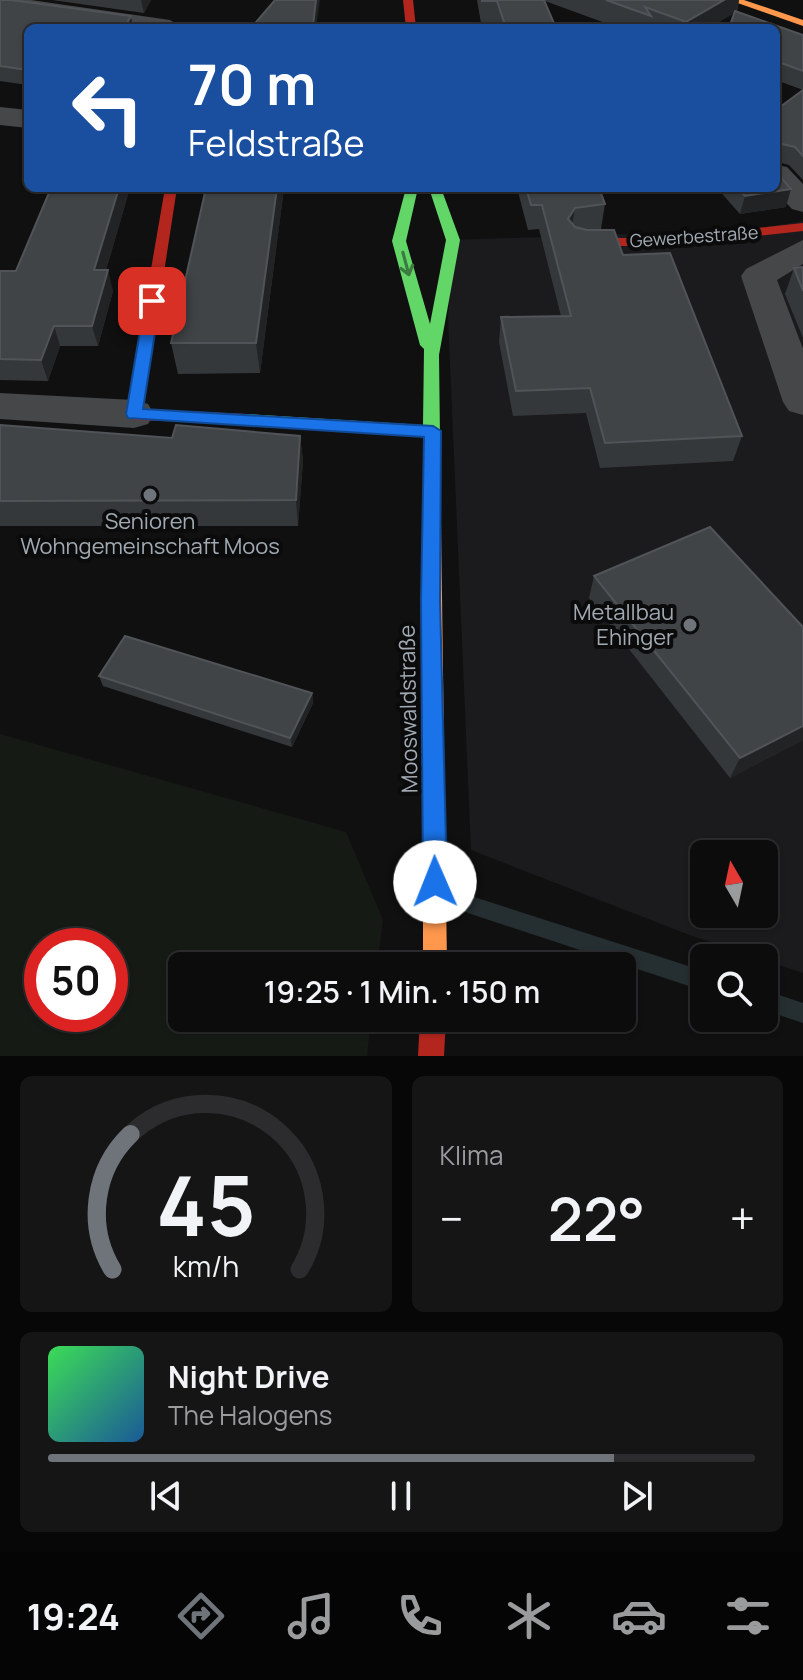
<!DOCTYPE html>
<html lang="de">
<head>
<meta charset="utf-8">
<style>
  :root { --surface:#0c0c0d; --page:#151516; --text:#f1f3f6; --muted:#9a9b9d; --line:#2c2c2e; --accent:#6e747a }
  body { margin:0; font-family:Manrope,sans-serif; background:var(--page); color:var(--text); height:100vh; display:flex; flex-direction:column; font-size:30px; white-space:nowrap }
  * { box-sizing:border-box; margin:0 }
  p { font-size:26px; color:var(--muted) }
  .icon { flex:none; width:44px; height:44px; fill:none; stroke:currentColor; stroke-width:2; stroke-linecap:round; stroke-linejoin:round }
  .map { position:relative; height:1056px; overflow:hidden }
  .side { display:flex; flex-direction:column; gap:20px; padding:20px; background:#070707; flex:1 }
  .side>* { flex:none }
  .guide { position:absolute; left:24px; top:24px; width:756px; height:168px; border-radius:12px; box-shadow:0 2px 6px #0004,0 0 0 2px var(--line); background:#1a4fa0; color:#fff; overflow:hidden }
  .needle { width:52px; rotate:351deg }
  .tools { position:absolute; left:690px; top:840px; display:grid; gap:16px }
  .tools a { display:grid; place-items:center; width:88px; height:88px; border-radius:12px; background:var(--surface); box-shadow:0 2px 6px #0004,0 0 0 2px var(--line); font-size:40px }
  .speed { position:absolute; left:24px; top:928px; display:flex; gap:16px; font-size:40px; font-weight:700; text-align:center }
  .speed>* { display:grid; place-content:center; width:104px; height:104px; border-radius:50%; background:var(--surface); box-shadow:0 2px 6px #0004,0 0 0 2px var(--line); line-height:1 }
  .speed .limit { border:12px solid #d22; background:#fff; color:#111 }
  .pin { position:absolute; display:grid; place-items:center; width:68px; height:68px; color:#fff; margin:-34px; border-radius:16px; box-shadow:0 4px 12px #0006 }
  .me { position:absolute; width:88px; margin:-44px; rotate:359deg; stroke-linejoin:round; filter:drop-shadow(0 0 6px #0008) }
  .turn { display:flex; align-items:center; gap:28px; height:168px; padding:0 32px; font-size:36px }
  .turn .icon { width:104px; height:104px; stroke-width:2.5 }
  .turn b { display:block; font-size:56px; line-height:68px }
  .big { font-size:60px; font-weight:600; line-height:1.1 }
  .side .widget { flex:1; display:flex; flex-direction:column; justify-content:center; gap:12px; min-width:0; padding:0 28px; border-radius:12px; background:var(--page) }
  .side .dial { align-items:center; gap:0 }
  .dial svg { height:208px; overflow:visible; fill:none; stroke:var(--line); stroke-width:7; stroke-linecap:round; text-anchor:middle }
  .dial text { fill:var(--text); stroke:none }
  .song { display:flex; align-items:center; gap:24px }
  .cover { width:96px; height:96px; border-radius:12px; background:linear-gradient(135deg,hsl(130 70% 55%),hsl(210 70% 35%)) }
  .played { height:8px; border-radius:4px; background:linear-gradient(90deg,var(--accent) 80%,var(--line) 80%) }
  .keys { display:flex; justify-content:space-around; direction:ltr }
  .heat { display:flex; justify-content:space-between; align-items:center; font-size:44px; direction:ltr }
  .side .tiles { flex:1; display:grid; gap:20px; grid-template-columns:1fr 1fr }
  .widget:last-child { grid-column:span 2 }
  .trip { position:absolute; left:168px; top:952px; width:468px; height:80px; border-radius:12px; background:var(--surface); box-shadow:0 2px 6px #0004,0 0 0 2px var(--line); font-weight:600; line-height:80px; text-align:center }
  .tab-bar { display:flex; height:128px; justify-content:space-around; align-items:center; background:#050505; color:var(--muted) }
  .tab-bar .icon { width:56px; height:56px }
  .tab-bar .active { color:var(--accent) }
  .tab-bar b { font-size:36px; color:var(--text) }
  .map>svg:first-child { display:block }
  .built { fill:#1b1b1d; fill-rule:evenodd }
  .green { fill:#161a15; fill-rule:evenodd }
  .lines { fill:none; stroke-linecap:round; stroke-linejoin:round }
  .stream { fill:#252e31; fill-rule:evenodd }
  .street { fill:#454749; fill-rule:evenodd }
  .fast { fill:#63d668; fill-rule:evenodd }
  .slow { fill:#ff974d; fill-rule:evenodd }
  .jam { fill:#b3261e; fill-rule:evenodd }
  .wall { fill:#35383a }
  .shaded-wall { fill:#212324 }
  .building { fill:#414447; stroke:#505458; stroke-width:2 }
  .oneway { stroke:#3b7b3f }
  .route { fill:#1a73e8; stroke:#114b97; stroke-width:2 }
  .poi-dot { fill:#6e747a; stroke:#0b0b0c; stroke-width:3 }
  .labels { text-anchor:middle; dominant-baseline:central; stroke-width:8; stroke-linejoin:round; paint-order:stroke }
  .far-street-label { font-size:18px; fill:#a1aab2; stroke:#0b0b0c }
  .poi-label { font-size:22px; fill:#a1aab2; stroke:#0b0b0c }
  .street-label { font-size:22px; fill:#a1aab2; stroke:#0b0b0c }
</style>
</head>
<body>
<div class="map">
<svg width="803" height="1056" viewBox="0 0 803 1056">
  <rect width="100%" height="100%" fill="#101011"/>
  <path class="built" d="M803,221V973L687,934L471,850L448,317L453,240L749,230ZM704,854H764V914H704Z"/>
  <path class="green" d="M0,734L346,832L383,920L377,966H182V1018H371L367,1056H0ZM42,946H110V1014H42Z"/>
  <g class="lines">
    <g class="stream">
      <path d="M468,895L704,971V991L468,913L462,910L459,904L462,898Z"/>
      <path d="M764,990L803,1003V1023L764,1010Z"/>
    </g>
    <g class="street">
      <path d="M0,0H31L170,20L183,28H118L0,10Z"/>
      <path d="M0,107L28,110V128L0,125Z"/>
      <path d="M776,165L787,167L803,184V212L792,209L772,188H776Z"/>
      <path d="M803,240V264L777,280L803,349V415L789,411L783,402L741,276L746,269Z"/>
      <path d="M0,393L134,400L148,404L154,414L148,424L134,428L0,419Z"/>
    </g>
    <path class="fast" d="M406,188H418L406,241L430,324L446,240L429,188H441L460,240L439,355L441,523L432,530L423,523V436L246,426L238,420L246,414L423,425L424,349L420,345L392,241Z"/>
    <g class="slow">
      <path d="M729,0H744L803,20V26Z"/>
      <path d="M432,516L441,523L447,966H423V523Z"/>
    </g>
    <g class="jam">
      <path d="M403,0H413L416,28H406Z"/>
      <path d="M165,188H177L143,409L246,414L254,420L252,424L134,420L126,414Z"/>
      <path d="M803,223V231L666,246H584L577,242L584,238H666Z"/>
      <path d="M420,1018H446L444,1056H418Z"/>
    </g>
  </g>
  <g class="wall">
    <path d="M0,0L28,28V85L0,81Z"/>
    <path d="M52,0H151L144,13Z"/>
    <path d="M477,0H739L737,12L803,35V90L776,80V28L734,13L709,28H619L545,1L556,28H497L495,23H481Z"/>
    <path d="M803,90V180L789,165L778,162L777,173L786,207L740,214L717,188H776V110Z"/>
    <path d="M51,188H130L106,270L113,291L98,346H60L48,381L0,380V271H16Z"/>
    <path d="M284,188L260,373L178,374L171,343Z"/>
    <path d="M517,188H599L605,204L601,229L589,230L623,255L742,436L733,461L600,468L586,413L513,416L499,342L501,317L561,316L539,229L528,230Z"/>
    <path d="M803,267V338L785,294L794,268Z"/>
    <path d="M0,425L172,438L300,436L303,461L298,526H0Z"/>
    <path d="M594,576L803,740L730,778L589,598Z"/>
    <path d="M99,676L312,693L313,703L292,747L103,686Z"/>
  </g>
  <g class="shaded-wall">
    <path d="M141,0H151L144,13Z"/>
    <path d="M316,0H320L316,28H311Z"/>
    <path d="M724,0H739L736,12L709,28H685L686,22Z"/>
    <path d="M131,16L133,28H124Z"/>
    <path d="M119,188H130L100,291L94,270Z"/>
    <path d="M277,188H284L260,373L256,343Z"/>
    <path d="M791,189L786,207L740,214L745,196Z"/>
    <path d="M575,208L571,232L568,219Z"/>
    <path d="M108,270L113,291L98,346L92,326Z"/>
    <path d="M54,326L60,346L48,381L41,360Z"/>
    <path d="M300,436L303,461L298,526L296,500Z"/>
    <path d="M312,693L313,703L292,747L290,738Z"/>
    <path d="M803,726V740L730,778L740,758Z"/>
  </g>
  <g class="building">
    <path d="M0,0H11L131,16L124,28H28V70L0,66Z"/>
    <path d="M275,0H316L313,25L311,28H251Z"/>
    <path d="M482,0H544L556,28H506L497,1H482Z"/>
    <path d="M606,0H724L686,22L645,7L651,16Z"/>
    <path d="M735,11L803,35V71L776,61V28H729Z"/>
    <path d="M803,90V156L795,147L782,144L778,147V167L776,169V110Z"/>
    <path d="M776,172L791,189L745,196L737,188H776Z"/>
    <path d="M51,188H119L94,270H108L92,326H54L41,360L0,359V271H16Z"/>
    <path d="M206,188H277L256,343H171Z"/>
    <path d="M526,188H599L605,204L575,208L568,219L575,227L587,230H614L623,255L670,253L742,436L605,443L590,388L516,391L501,317L571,316L542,205H531Z"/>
    <path d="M803,267V291L794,268Z"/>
    <path d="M0,425L172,438L176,425L300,436L296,500L0,501Z"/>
    <path d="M710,527L803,627V726L740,758L594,576Z"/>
    <path d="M125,636L312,693L290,738L99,676Z"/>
  </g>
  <defs><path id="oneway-shaft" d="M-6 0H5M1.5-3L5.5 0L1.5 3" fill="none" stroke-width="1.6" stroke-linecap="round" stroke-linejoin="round" transform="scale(2)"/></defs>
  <use class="oneway" href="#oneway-shaft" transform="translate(406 264) rotate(75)"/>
  <path class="route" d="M152,297L160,301L143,409L433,426L441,431L440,601L447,882L443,890L435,893L427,890L423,882L421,601L424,437L128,418L126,414L145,301Z"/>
  <g class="poi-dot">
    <circle cx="150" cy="495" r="8"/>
    <circle cx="690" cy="625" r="8"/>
  </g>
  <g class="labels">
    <g class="far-street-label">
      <text transform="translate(694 236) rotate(-4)">Gewerbestraße</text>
    </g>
    <g class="poi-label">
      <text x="150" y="521">Senioren<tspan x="150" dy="25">Wohngemeinschaft Moos</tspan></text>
      <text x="674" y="612" text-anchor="end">Metallbau<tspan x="674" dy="25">Ehinger</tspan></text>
    </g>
    <g class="street-label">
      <text transform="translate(408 709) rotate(-91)">Mooswaldstraße</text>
    </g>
  </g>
</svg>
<div class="tools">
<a><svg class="needle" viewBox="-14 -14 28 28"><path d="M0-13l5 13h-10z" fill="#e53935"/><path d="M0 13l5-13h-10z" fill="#9a9b9d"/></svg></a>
<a><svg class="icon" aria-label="search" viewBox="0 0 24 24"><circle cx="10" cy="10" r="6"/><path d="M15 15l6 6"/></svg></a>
</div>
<div class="speed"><div class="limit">50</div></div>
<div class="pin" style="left:152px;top:301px;background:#d93025"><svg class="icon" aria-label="arrive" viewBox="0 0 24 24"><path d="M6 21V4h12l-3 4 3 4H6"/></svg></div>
<svg class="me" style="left:435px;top:882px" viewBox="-20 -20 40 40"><circle r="19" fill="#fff"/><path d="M0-13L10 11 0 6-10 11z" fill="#1a73e8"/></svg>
<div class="trip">19:25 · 1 Min. · 150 m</div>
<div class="guide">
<div class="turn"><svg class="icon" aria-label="left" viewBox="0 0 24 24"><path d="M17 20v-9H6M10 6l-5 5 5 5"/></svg><div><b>70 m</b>Feldstraße</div></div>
</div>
</div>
<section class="side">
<div class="tiles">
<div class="widget dial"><svg viewBox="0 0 100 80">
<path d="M14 69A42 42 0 1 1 86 69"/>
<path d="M14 69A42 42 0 0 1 21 17" stroke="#6e747a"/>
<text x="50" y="56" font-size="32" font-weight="700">45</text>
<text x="50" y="72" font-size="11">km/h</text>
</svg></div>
<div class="widget"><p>Klima</p>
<div class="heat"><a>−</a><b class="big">22°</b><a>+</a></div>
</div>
<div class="widget">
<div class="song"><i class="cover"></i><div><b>Night Drive</b><p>The Halogens</p></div></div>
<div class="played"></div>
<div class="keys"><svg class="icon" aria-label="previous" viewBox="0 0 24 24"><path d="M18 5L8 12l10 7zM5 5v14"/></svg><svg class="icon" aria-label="pause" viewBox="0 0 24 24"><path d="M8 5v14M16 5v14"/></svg><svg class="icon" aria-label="next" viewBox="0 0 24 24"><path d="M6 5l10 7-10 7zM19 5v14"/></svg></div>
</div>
</div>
</section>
<nav class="tab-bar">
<b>19:24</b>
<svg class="icon active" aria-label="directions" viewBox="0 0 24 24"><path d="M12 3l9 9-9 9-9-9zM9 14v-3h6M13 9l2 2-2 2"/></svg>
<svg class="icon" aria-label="music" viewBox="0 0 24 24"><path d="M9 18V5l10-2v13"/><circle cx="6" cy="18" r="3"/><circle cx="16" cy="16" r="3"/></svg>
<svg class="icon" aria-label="phone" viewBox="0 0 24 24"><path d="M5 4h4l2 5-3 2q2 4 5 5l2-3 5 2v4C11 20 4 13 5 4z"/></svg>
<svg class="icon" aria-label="climate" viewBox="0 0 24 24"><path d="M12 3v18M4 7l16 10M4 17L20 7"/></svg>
<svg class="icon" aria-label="car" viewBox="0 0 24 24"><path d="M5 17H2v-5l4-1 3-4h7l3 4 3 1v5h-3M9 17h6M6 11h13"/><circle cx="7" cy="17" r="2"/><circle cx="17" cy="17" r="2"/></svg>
<svg class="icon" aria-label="filters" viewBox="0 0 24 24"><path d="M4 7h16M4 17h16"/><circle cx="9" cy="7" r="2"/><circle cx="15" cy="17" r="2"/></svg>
</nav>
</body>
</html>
